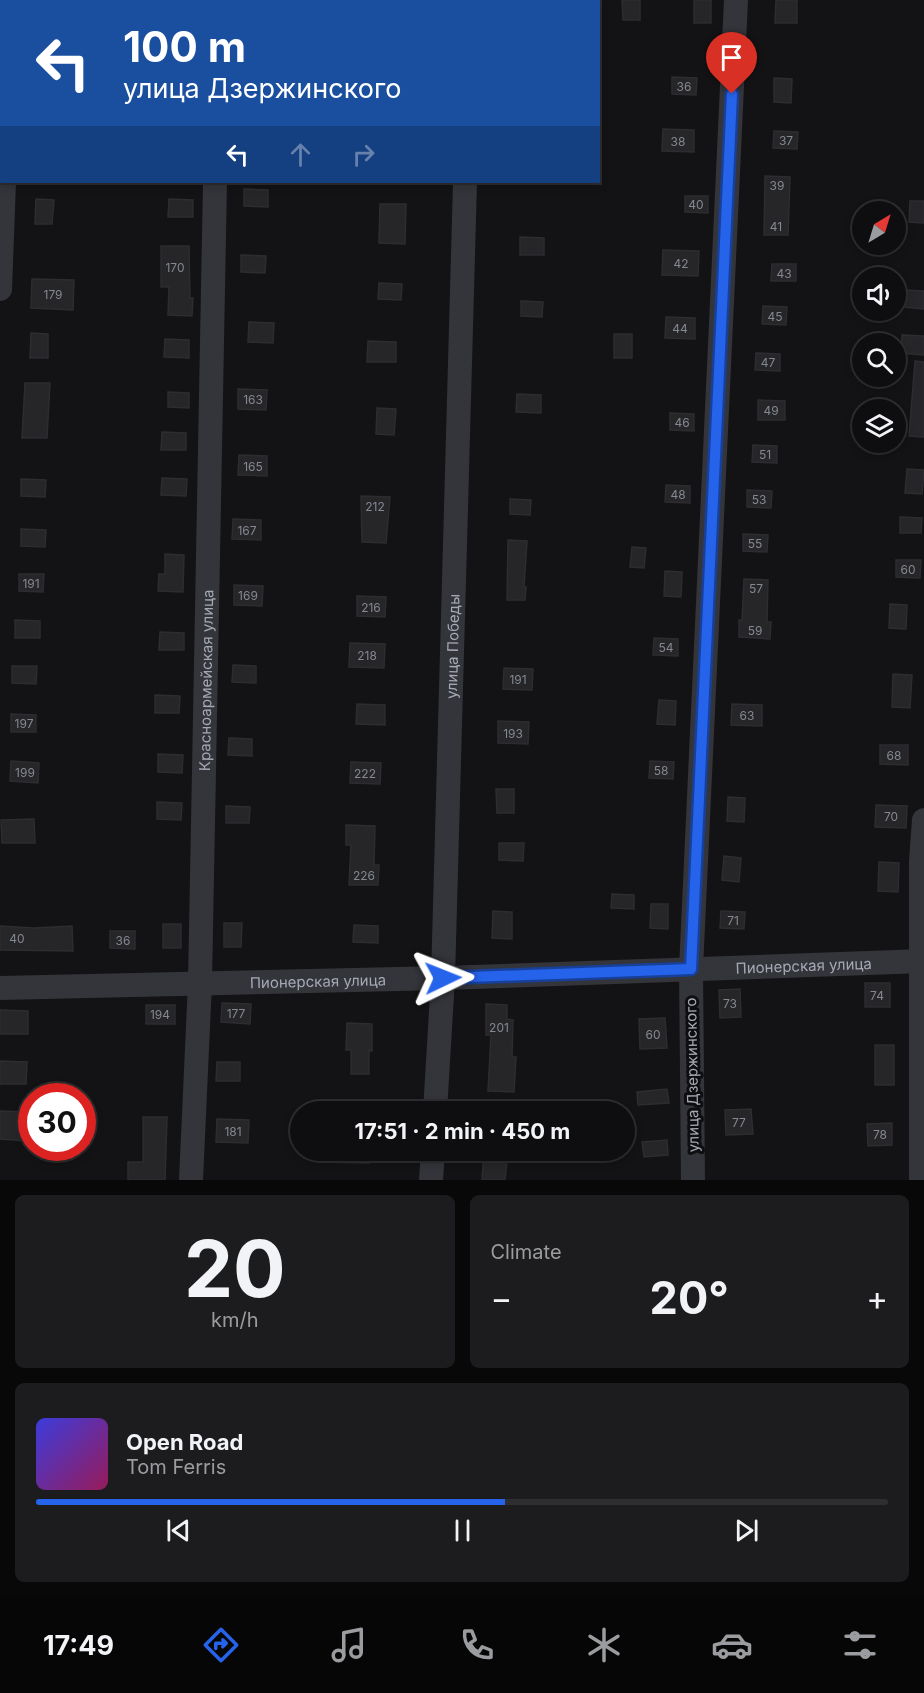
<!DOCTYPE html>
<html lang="en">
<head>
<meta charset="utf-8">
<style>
  :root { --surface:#0e0e10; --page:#1c1c1e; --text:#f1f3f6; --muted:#9b9c9f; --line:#2e2e30; --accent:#2563eb }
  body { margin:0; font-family:Inter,sans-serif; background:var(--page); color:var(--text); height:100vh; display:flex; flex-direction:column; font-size:22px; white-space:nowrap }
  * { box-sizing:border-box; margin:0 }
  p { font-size:20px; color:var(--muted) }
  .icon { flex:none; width:33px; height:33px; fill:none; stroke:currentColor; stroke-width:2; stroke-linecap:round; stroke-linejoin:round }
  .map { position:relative; height:1180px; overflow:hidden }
  .drawer { display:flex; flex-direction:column; gap:15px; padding:15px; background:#080809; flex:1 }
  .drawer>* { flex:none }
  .hud { position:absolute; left:0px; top:0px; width:600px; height:183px; box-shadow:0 3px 9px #0003,0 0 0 2px var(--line); background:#1a4fa0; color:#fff; overflow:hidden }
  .needle { width:39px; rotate:38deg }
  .controls { position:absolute; left:852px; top:201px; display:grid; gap:12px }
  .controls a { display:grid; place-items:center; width:54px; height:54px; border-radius:50%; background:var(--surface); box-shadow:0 3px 9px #0003,0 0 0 2px var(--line); font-size:30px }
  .speed { position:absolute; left:18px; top:1083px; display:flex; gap:12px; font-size:30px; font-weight:700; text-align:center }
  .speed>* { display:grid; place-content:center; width:78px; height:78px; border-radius:50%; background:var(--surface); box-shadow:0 3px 9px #0003,0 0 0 2px var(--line); line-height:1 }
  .speed .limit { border:9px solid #d22; background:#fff; color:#111 }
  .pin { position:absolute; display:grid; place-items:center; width:51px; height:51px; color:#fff; margin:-62px -26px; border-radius:50% 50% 50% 0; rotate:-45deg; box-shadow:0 0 6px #0007 }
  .pin .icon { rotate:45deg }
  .me { position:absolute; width:66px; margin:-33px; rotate:88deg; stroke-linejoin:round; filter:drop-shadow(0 0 4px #0008) }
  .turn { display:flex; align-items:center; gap:21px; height:126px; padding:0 24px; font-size:27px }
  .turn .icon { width:78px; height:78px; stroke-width:2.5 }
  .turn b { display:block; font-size:42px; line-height:51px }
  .lanes { display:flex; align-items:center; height:57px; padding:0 24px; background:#0003; justify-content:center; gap:30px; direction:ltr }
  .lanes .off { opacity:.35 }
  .big { font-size:45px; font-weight:700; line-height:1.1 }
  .drawer .widget { flex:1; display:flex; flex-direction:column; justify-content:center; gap:9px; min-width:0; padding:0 21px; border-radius:9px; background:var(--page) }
  .drawer .dial { align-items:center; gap:0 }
  .dial b { font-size:78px; line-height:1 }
  .song { display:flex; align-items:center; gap:18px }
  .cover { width:72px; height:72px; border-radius:9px; background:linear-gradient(135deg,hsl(240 70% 55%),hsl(330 70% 35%)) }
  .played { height:6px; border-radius:3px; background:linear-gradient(90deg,var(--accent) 55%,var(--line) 55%) }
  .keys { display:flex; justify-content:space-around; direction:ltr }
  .heat { display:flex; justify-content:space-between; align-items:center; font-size:33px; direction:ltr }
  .drawer .tiles { flex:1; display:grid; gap:15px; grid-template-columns:1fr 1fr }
  .widget:last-child { grid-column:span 2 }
  .trip { position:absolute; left:290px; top:1101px; width:345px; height:60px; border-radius:30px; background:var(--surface); box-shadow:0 3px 9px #0003,0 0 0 2px var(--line); font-weight:700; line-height:60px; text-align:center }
  .dock { display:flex; height:96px; justify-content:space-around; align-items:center; background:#060606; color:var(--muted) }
  .dock .icon { width:42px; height:42px }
  .dock .selected { color:var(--accent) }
  .dock b { font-size:27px; color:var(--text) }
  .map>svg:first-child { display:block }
  .building { fill:#262629; stroke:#2d2d31; stroke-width:1.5 }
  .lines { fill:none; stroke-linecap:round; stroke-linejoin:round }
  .minor { stroke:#34353a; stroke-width:24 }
  .route-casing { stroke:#184099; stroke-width:15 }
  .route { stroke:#2563eb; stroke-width:10 }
  .labels { text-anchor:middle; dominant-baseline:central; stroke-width:6; stroke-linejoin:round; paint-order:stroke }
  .number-label { font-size:12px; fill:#848891 }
  .street-label { font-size:15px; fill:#a5a9b5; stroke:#0e0e10 }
</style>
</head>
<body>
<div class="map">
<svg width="924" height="1180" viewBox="0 0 924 1180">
  <rect width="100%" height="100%" fill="#131315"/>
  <g class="building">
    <path d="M622,0H640V20H623Z"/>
    <rect x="694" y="0" width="17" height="23"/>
    <path d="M776,0H797V23H775Z"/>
    <path d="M672,77L697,78L696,95L672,94Z"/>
    <path d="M774,78L792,79L791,103L774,102Z"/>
    <path d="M663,129L694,130V152L662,151Z"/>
    <path d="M774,131L798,132L797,149L773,148Z"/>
    <path d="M765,176L790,177L788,235H764Z"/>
    <path d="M244,189L268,190V207L244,206Z"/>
    <path d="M685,196H708V213L685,212Z"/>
    <path d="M36,199L54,200L52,224H35Z"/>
    <path d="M169,199L193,200V217H168Z"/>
    <path d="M910,201H924V223L909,222Z"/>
    <path d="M380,204H406L405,244L379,243Z"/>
    <path d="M520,237L544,238V255H520Z"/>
    <path d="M161,246H189L190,298H193L192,316L168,315L169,287H161Z"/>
    <path d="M663,250L699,251L698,276L662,275Z"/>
    <path d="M241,255L266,256L265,273L241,272Z"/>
    <path d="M772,264H796V281H771Z"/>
    <path d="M32,279L74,280L73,310L31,308Z"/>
    <path d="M379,283L402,284L401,300L378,299Z"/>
    <path d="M905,290L924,291V309L904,307Z"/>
    <path d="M521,301L543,302L542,317L521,316Z"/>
    <path d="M763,306L787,307L786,325L762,324Z"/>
    <path d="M666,317L695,318V339L665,338Z"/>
    <path d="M249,322L274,323L273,343L248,342Z"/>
    <path d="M31,333L48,334V358H30Z"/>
    <rect x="614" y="334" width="18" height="24"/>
    <path d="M902,335L924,336V355L901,353Z"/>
    <path d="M165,339L189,340V358L164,357Z"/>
    <path d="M368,341L396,342V362H367Z"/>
    <path d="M756,353L780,354V371L755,370Z"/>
    <path d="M915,361L924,362V437L909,436Z"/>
    <path d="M25,383H50L47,438H22Z"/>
    <path d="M238,389L267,390L266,410L238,409Z"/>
    <path d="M168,392L189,393V408L168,407Z"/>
    <path d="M517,394L541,395V413L516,412Z"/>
    <path d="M758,400L785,401V420H758Z"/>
    <path d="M377,408L396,409L394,435L376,434Z"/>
    <path d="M670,413L694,414V431L670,430Z"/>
    <path d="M162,432L186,433V450H161Z"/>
    <path d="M753,445L777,446V463L752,462Z"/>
    <path d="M239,455L267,456V476L238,475Z"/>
    <path d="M907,469L924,470L922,494L905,493Z"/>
    <path d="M162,478L187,479L186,496L161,495Z"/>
    <path d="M21,479L46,480L45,497L21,496Z"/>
    <path d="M666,485L690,486V503L665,502Z"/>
    <path d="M747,490L772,491L771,508L747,507Z"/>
    <path d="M361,496L390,497L386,543L362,542Z"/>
    <path d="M510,499L531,500L530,515L510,514Z"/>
    <path d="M900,517L922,518L921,533H900Z"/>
    <path d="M233,519L261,520V540L232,539Z"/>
    <path d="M21,529L46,530L45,547L21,546Z"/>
    <path d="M743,534L768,535L767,552L743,551Z"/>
    <path d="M508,540L527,541L524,587H526L525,600H507Z"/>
    <path d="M632,547L646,548L644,568L630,567Z"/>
    <path d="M165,554L184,555L183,592L158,591L159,574H165Z"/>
    <path d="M896,560H921L920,578L896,577Z"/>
    <path d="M665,571L682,572L681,597L664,596Z"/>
    <path d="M19,574H44L43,592L19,591Z"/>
    <path d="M744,579L768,580L767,622H771L770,639L739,637V620H742Z"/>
    <path d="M234,585L263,586L262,606L234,605Z"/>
    <path d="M357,596L386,597L385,617L357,616Z"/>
    <path d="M890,604L907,605L906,629L889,628Z"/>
    <path d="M15,620L40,621V638H15Z"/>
    <path d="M160,632L184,633V650H159Z"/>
    <path d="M654,638L678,639V656L653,655Z"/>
    <path d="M350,643L385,644L384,668L349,667Z"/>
    <path d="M233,665L256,666V683L232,682Z"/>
    <path d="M12,666H37L36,684L12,683Z"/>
    <path d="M504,668L533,669L532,690L503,689Z"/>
    <path d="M893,674L912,675L910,708L892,707Z"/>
    <path d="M155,695L180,696L179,713H155Z"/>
    <path d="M659,700L676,701L675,725L657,724Z"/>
    <path d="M357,704L385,705V725L356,724Z"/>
    <path d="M732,704L762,705V726L731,725Z"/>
    <path d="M11,714L36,715V732H11Z"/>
    <path d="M498,721L529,722L528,744L498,743Z"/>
    <path d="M229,738L252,739V756L228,755Z"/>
    <path d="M880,745H908V765L880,764Z"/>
    <path d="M158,754L183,755L182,773L158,772Z"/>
    <path d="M11,761L39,763L38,783L10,781Z"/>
    <path d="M650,761L674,762L673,779L649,778Z"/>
    <path d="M351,762L381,763L380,784L350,783Z"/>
    <path d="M496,789H514V813H497Z"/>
    <path d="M728,797L745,798L744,822L727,821Z"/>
    <path d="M157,802L182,803L181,820L157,819Z"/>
    <path d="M876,805L907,806L906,828L875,827Z"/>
    <path d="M226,806L250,807L249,823H226Z"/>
    <path d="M34,819L35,843H2L1,820Z"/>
    <path d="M346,825L375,826L374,865H379L378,885H349L351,845H346Z"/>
    <path d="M499,843H524L523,861L499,860Z"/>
    <path d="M724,856L741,858L739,882L722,880Z"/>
    <path d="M879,862L899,863L898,892L878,891Z"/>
    <path d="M612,894L634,895V909L611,908Z"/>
    <path d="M651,904H668V929L650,928Z"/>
    <path d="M493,911L512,912V939L492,938Z"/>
    <path d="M721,911L745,912L744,929L720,928Z"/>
    <path d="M224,923H242L241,947H224Z"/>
    <rect x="163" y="924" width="18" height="24"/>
    <path d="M354,925L378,926V943L353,942Z"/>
    <path d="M0,926L34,928L72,926L73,951L0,950Z"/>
    <path d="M110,931H135V949L110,948Z"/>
    <rect x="865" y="983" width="25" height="24"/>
    <path d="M740,989L741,1017L720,1018L719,990Z"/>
    <path d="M222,1003L251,1004L250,1024L221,1022Z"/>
    <path d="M486,1004L507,1005V1019L513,1020L512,1057H516L514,1092L488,1091L491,1035H486Z"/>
    <rect x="146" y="1005" width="29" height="19"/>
    <path d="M0,1010L28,1011V1034H0Z"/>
    <path d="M665,1018L667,1048L640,1049L639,1019Z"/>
    <path d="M347,1023L372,1024V1051L369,1050V1074H351V1050H346Z"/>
    <rect x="875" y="1045" width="19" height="40"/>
    <path d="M0,1061L27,1062L26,1084H0Z"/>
    <path d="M217,1062H240V1081H216Z"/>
    <path d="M667,1089L669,1103L638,1105L637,1092Z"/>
    <path d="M751,1109L753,1134L726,1135L725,1110Z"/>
    <path d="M0,1111L28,1112L27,1141L0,1139Z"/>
    <path d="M143,1117H167L165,1180H128V1162H143Z"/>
    <path d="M217,1119L249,1120L248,1143L216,1142Z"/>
    <path d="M892,1123V1145L868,1146L867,1124Z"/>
    <path d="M667,1140L668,1155L644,1157L642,1142Z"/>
    <path d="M319,1150H369V1163L319,1162Z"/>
    <path d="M484,1150H508L505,1180H482Z"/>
  </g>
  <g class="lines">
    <g class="minor">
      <path d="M12,2V0"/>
      <path d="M220,2V0"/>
      <path d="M469,2V0"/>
      <path d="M0,289L4,182"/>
      <path id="s1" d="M0,988L443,978L924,961"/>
      <path id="s2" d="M435,1112L443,978L465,182"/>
      <path id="s3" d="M191,1180L200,983L215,182"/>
      <path d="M431,1180L433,1150"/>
      <path d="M693,1180L691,969L736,0"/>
      <path d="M921,1180V861L924,820"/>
    </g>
  </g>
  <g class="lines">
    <g class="route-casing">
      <path id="route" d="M443,978L691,969L732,94"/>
    </g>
    <use href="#route" class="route"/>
  </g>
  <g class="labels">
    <g class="number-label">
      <text x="684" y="86">36</text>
      <text x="786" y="140">37</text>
      <text x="678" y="141">38</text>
      <text x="777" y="185">39</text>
      <text x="696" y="204">40</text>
      <text x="776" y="226">41</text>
      <text x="681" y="263">42</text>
      <text x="175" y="267">170</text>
      <text x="784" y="273">43</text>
      <text x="53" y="294">179</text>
      <text x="775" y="316">45</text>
      <text x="680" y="328">44</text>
      <text x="768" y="362">47</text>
      <text x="253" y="399">163</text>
      <text x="771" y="410">49</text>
      <text x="682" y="422">46</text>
      <text x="765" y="454">51</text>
      <text x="253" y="466">165</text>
      <text x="678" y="494">48</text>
      <text x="759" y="499">53</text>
      <text x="375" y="506">212</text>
      <text x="247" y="530">167</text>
      <text x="755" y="543">55</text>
      <text x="908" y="569">60</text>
      <text x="31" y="583">191</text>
      <text x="756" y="588">57</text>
      <text x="248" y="595">169</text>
      <text x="371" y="607">216</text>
      <text x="755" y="630">59</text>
      <text x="666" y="647">54</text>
      <text x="367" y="655">218</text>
      <text x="518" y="679">191</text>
      <text x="747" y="715">63</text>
      <text x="24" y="723">197</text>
      <text x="513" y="733">193</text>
      <text x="894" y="755">68</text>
      <text x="661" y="770">58</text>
      <text x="25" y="772">199</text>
      <text x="365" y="773">222</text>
      <text x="891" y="816">70</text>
      <text x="364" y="875">226</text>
      <text x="733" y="920">71</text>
      <text x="17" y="938">40</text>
      <text x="123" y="940">36</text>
      <text x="877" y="995">74</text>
      <text x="730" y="1003">73</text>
      <text x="236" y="1013">177</text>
      <text x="160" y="1014">194</text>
      <text x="499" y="1027">201</text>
      <text x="653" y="1034">60</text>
      <text x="739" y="1122">77</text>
      <text x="233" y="1131">181</text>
      <text x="880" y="1134">78</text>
    </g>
    <g class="street-label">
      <text stroke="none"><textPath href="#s2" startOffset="466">улица Победы</textPath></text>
      <text stroke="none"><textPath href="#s3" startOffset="500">Красноармейская улица</textPath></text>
      <text stroke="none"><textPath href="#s1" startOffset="804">Пионерская улица</textPath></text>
      <text stroke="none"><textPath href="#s1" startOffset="318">Пионерская улица</textPath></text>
      <text transform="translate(692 1075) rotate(-91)">улица Дзержинского</text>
    </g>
  </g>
</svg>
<div class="controls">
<a><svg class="needle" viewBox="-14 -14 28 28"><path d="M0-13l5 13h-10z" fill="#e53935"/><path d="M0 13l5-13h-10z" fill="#9b9c9f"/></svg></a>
<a><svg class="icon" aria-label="sound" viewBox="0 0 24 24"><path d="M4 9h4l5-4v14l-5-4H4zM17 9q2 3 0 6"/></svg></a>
<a><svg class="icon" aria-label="search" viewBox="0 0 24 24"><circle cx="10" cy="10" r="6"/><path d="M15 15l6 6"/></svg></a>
<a><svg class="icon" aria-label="layers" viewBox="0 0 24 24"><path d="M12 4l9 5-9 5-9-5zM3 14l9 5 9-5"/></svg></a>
</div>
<div class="speed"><div class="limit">30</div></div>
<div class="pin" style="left:732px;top:94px;background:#d93025"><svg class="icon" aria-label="arrive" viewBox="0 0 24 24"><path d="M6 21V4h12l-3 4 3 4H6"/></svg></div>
<svg class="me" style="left:443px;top:978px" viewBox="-20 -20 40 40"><path d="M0-17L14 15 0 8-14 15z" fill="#2563eb" stroke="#fff" stroke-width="4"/></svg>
<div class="trip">17:51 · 2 min · 450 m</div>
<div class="hud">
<div class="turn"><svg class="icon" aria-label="left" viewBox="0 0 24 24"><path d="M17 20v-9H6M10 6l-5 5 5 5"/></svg><div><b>100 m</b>улица Дзержинского</div></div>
<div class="lanes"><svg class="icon" aria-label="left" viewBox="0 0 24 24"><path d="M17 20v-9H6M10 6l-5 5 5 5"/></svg><svg class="icon off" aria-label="ahead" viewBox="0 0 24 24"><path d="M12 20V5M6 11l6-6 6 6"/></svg><svg class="icon off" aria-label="right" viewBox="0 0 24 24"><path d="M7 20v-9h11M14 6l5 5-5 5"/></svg></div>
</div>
</div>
<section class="drawer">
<div class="tiles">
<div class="widget dial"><b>20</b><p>km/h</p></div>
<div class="widget"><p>Climate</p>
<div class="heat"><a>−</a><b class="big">20°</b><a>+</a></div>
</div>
<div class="widget">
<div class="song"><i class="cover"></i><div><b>Open Road</b><p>Tom Ferris</p></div></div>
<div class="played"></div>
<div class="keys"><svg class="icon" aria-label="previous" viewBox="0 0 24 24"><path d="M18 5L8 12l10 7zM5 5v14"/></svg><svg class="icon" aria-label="pause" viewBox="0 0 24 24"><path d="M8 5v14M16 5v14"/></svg><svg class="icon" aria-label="next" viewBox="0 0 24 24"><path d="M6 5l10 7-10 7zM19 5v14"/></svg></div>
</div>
</div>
</section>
<nav class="dock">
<b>17:49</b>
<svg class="icon selected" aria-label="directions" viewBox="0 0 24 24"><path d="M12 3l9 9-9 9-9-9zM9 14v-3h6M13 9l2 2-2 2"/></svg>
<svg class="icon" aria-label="music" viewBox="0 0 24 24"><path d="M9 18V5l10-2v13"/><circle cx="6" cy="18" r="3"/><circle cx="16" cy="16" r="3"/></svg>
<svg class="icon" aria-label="phone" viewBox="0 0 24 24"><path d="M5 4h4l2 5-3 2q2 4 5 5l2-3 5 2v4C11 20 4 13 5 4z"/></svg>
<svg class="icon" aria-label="climate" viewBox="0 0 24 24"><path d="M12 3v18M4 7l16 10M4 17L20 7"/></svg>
<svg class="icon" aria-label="car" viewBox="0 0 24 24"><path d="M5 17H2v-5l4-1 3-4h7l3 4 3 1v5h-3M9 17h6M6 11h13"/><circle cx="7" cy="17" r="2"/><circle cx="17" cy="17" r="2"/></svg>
<svg class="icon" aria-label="filters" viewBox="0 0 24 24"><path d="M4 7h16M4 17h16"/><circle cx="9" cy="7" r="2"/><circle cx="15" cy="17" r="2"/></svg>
</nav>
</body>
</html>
